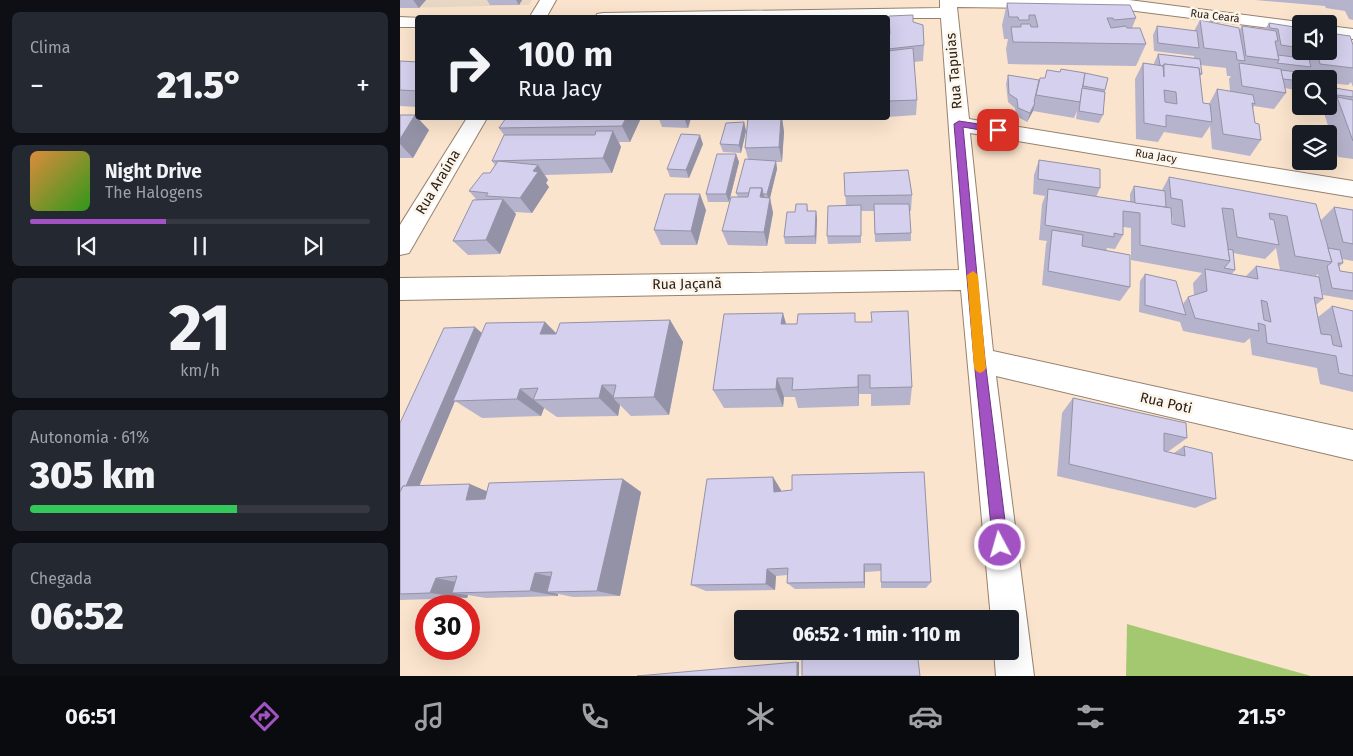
<!DOCTYPE html>
<html lang="pt">
<head>
<meta charset="utf-8">
<style>
  :root { --surface:#171b24; --page:#242831; --text:#f1f3f6; --muted:#9ea1a6; --line:#363941; --accent:#a252c3 }
  body { margin:0; font-family:"Fira Sans",sans-serif; background:var(--page); color:var(--text); height:100vh; display:flex; flex-direction:column; font-size:19px; white-space:nowrap }
  * { box-sizing:border-box; margin:0 }
  p { font-size:16px; color:var(--muted) }
  .icon { flex:none; width:28px; height:28px; fill:none; stroke:currentColor; stroke-width:2; stroke-linecap:round; stroke-linejoin:round }
  .map { position:relative; flex:1; overflow:hidden }
  .drawer { display:flex; flex-direction:column; gap:12px; padding:12px; background:#0d0f14; width:400px }
  .drawer>* { flex:none }
  .top-card { position:absolute; left:15px; top:15px; width:475px; height:105px; border-radius:5px; box-shadow:0 5px 20px #0002; background:#171b24; color:var(--text); overflow:hidden }
  .controls { position:absolute; left:892px; top:15px; display:grid; gap:10px }
  .controls a { display:grid; place-items:center; width:45px; height:45px; border-radius:5px; background:var(--surface); box-shadow:0 5px 20px #0002; font-size:25px }
  .speed { position:absolute; left:15px; top:595px; display:flex; gap:10px; font-size:25px; font-weight:700; text-align:center }
  .speed>* { display:grid; place-content:center; width:65px; height:65px; border-radius:50%; background:var(--surface); box-shadow:0 5px 20px #0002; line-height:1 }
  .speed .limit { border:8px solid #d22; background:#fff; color:#111 }
  .pin { position:absolute; display:grid; place-items:center; width:42px; height:42px; color:#fff; margin:-21px; border-radius:10px; box-shadow:0 2px 8px #0006 }
  .me { position:absolute; width:55px; margin:-28px; rotate:354deg; stroke-linejoin:round; filter:drop-shadow(0 0 4px #0008) }
  .turn { display:flex; align-items:center; gap:18px; height:105px; padding:0 20px; font-size:22px }
  .turn .icon { width:65px; height:65px; stroke-width:2.5 }
  .turn b { display:block; font-size:35px; line-height:42px }
  .big { font-size:38px; font-weight:800; line-height:1.1 }
  .drawer .tile { flex:1; display:flex; flex-direction:column; justify-content:center; gap:8px; min-width:0; padding:0 18px; border-radius:8px; background:var(--page) }
  .drawer .dial { align-items:center; gap:0 }
  .dial b { font-size:65px; line-height:1 }
  .song { display:flex; align-items:center; gap:15px }
  .cover { width:60px; height:60px; border-radius:8px; background:linear-gradient(135deg,hsl(30 70% 55%),hsl(110 70% 35%)) }
  .played { height:5px; border-radius:2px; background:linear-gradient(90deg,var(--accent) 40%,var(--line) 40%) }
  .keys { display:flex; justify-content:space-around; direction:ltr }
  .heat { display:flex; justify-content:space-between; align-items:center; font-size:28px; direction:ltr }
  .charge { height:8px; border-radius:4px; background:linear-gradient(90deg,#34c759 61%,var(--line) 0) }
  .trip { position:absolute; left:334px; top:610px; width:285px; height:50px; border-radius:5px; background:var(--surface); box-shadow:0 5px 20px #0002; font-weight:800; line-height:50px; text-align:center }
  .dock { display:flex; height:80px; justify-content:space-around; align-items:center; background:#090b0e; color:var(--muted) }
  .dock .icon { width:35px; height:35px }
  .dock .on { color:var(--accent) }
  .dock b { font-size:22px; color:var(--text) }
  main { display:flex; flex:1; min-height:0 }
  .map>svg:first-child { display:block }
  .education { fill:#e9d7c6 }
  .green { fill:#a4c870 }
  .lines { fill:none; stroke-linecap:round; stroke-linejoin:round }
  .minor-casing { stroke:#96816c; stroke-width:2 }
  .minor { fill:#fff; fill-rule:evenodd }
  .wall { fill:#b6b3cc; fill-rule:evenodd }
  .shaded-wall { fill:#9492a6 }
  .building { fill:#d4d0ed; stroke:#9492a6; fill-rule:evenodd }
  .route { fill:#a252c3; stroke:#69357f }
  .slow { fill:#f59e0b }
  .labels { text-anchor:middle; dominant-baseline:central; stroke-width:5; stroke-linejoin:round; paint-order:stroke }
  .far-street-label { font-size:11px; fill:#282018; stroke:#fdf4ea }
  .street-label { font-size:14px; fill:#282018; stroke:#fdf4ea }
</style>
</head>
<body>
<main>
<section class="drawer">
<div class="tile"><p>Clima</p>
<div class="heat"><a>−</a><b class="big">21.5°</b><a>+</a></div>
</div>
<div class="tile">
<div class="song"><i class="cover"></i><div><b>Night Drive</b><p>The Halogens</p></div></div>
<div class="played"></div>
<div class="keys"><svg class="icon" aria-label="previous" viewBox="0 0 24 24"><path d="M18 5L8 12l10 7zM5 5v14"/></svg><svg class="icon" aria-label="pause" viewBox="0 0 24 24"><path d="M8 5v14M16 5v14"/></svg><svg class="icon" aria-label="next" viewBox="0 0 24 24"><path d="M6 5l10 7-10 7zM19 5v14"/></svg></div>
</div>
<div class="tile dial"><b>21</b><p>km/h</p></div>
<div class="tile"><p>Autonomia · 61%</p><b class="big">305 km</b><div class="charge"></div></div>
<div class="tile"><p>Chegada</p><b class="big">06:52</b></div>
</section>
<div class="map">
<svg width="953" height="676" viewBox="0 0 953 676">
  <rect width="100%" height="100%" fill="#fbe4cd"/>
  <path class="education" d="M0,0H132L129,5L0,8Z"/>
  <path class="green" d="M727,624L911,676H726Z"/>
  <g class="lines">
    <g class="minor-casing">
      <g id="minor">
        <path d="M140,0H156L146,18H129Z"/>
        <path d="M540,0H729L907,23L901,24V32L720,9L557,7L569,119L953,181V197L570,133L593,351L953,430V460L596,376L634,676H596L594,651H610V619H591L561,290L0,300V278L559,270L541,18H195L197,14L203,13L540,8Z"/>
        <path d="M0,17L21,18H18V27H0Z"/>
        <path d="M929,26L953,29V39L929,36Z"/>
        <path d="M67,118H87L9,253L0,255V225Z"/>
      </g>
    </g>
    <use href="#minor" class="minor"/>
  </g>
  <g class="wall">
    <path d="M0,0H26L19,8H0Z"/>
    <path d="M87,0H122L119,5H90Z"/>
    <path d="M855,0H953V20L949,19L945,11L926,8L925,6Z"/>
    <path d="M607,3L736,18L732,28L746,44L736,66L608,64L606,49L608,39H604L602,25Z"/>
    <path d="M489,16L513,22L524,45L523,61L514,62L517,100L516,115L488,117V34H489Z"/>
    <path d="M800,20L839,31L842,26L865,29L869,23L901,28V51H929L953,45V87L951,82L948,85L929,83V79H901V91L885,88L886,93L874,109L854,106L853,108L855,123L861,140L850,156L812,149L810,126L802,138L764,132L758,142L736,139L735,79L743,63L754,64V63L758,54L794,58V56L754,51L753,35L757,26L794,31ZM800,65L826,68L827,76H831L829,79L830,91L817,89L809,104L803,103L800,76L802,74Z"/>
    <path d="M0,61L18,62V107L0,106Z"/>
    <path d="M647,70L660,72L705,90L703,115L699,123L676,119L677,111L674,118L633,111L627,122L616,116L615,108L608,102L606,84L608,75L636,91L645,78Z"/>
    <path d="M929,87L953,91V159L938,157L924,113L930,106L929,105Z"/>
    <path d="M0,115L29,130L13,158H0Z"/>
    <path d="M241,118L230,142H219L221,147L212,173L145,175L148,180L146,183L149,187L132,213L114,212L116,214L100,254L68,255L53,241L76,199L69,191L90,173L95,165L92,161L104,135L99,128Z"/>
    <path d="M254,118H291L288,128L262,127L259,119H255Z"/>
    <path d="M348,118H382L384,132L382,162H376L377,169L370,198L373,213L367,246L328,245L322,231L338,197L336,193L348,159L345,148Z"/>
    <path d="M403,118H465L404,120Z"/>
    <path d="M344,122L346,131L341,153L323,152L320,144Z"/>
    <path d="M303,144L289,178L270,177L267,169Z"/>
    <path d="M336,154L339,162L329,202H308L306,194Z"/>
    <path d="M639,160L700,188L696,197L730,202V194L734,186L762,190L769,177L920,221L934,207L953,210V261L942,259L943,263L939,267L940,271L953,273V300L923,295L918,274L916,276L880,270L876,248L865,259L833,253L835,270L832,274L846,276L856,266L923,299L916,305L918,317L932,306L953,311V392L920,384L917,368L852,355L850,338L844,343L783,331L780,322L739,312L740,281L745,274L783,304L788,297L794,295L793,283L802,273L731,260V228L723,227V235L715,249L707,248L706,251L730,287L720,301L642,285L646,244L647,241L639,240L642,204L645,196L633,194L634,175ZM771,215H772L773,225L772,224Z"/>
    <path d="M444,173L512,195L511,211H509L511,233V241L475,242L474,211H461V243L428,244L427,236L446,205Z"/>
    <path d="M407,204L408,211H416L417,219L416,244H385L384,237L395,212Z"/>
    <path d="M306,210L297,245H261L254,230Z"/>
    <path d="M270,320L283,342L269,415L231,416L220,405L218,416L157,417L144,408L141,416L82,418L55,401L19,486L87,491L241,492L220,596L173,597L158,594V596L86,598L68,595L67,598L0,600V423L82,333L145,322L156,334Z"/>
    <path d="M456,322L512,387L510,405L471,406V394H459V406L398,408L395,397H384L383,407L324,408L313,390L386,324Z"/>
    <path d="M673,398L787,438L769,451H764L774,453L784,446L816,499L795,508L657,476L662,413Z"/>
    <path d="M373,477L381,491L531,582L526,588H481V571L465,572V588L395,589L387,583V575L376,576L375,590L306,591L291,585Z"/>
  </g>
  <g class="shaded-wall">
    <path d="M13,0H26L19,8Z"/>
    <path d="M116,0H122L119,5Z"/>
    <path d="M635,103L633,111L627,122L630,113Z"/>
    <path d="M15,115L29,130L13,158L0,144V139Z"/>
    <path d="M226,118H241L230,142L222,126Z"/>
    <path d="M284,118H291L288,128Z"/>
    <path d="M379,118H382L384,132L382,162L379,147Z"/>
    <path d="M344,122L346,131L341,153L339,145Z"/>
    <path d="M213,131L221,147L212,173L203,158Z"/>
    <path d="M300,135L303,144L289,178L286,170Z"/>
    <path d="M336,154L339,162L329,202L326,194Z"/>
    <path d="M376,161L377,169L370,198L373,213L367,246L364,232L369,202L367,194Z"/>
    <path d="M138,165L148,180L146,183L149,187L132,213L120,198L133,171Z"/>
    <path d="M362,188L366,203L360,197Z"/>
    <path d="M300,194L306,210L297,245L291,231Z"/>
    <path d="M103,199L116,214L100,254L86,240Z"/>
    <path d="M416,211L417,219L416,244L415,236Z"/>
    <path d="M383,313L389,334L381,324Z"/>
    <path d="M270,320L283,342L269,415L254,397Z"/>
    <path d="M145,322L166,343L140,334Z"/>
    <path d="M75,327L83,334L53,401H55L0,532V500Z"/>
    <path d="M458,375L459,394V406L458,387Z"/>
    <path d="M377,378L384,397L383,407L376,389Z"/>
    <path d="M202,385L215,398H213L220,405L218,416L199,398Z"/>
    <path d="M120,389L144,408L141,416L117,399Z"/>
    <path d="M373,477L381,490L382,504L374,492Z"/>
    <path d="M223,479L241,492L220,596L197,591Z"/>
    <path d="M70,484L100,497L97,511L66,500Z"/>
    <path d="M464,564L465,572V588L464,582Z"/>
    <path d="M367,569L376,576L375,590L366,584Z"/>
    <path d="M135,573L162,579L147,592L158,594V596L130,591Z"/>
    <path d="M36,578L71,585L52,593L68,595L67,598L30,593Z"/>
    <rect x="397" y="662" width="2" height="14"/>
  </g>
  <g class="building">
    <path d="M607,3L730,5L736,18L714,20L713,18H707L711,28L726,26L727,28H740L746,44L613,42L611,27H621V24H630L631,27H638L635,15H629V20H619L618,17H609Z"/>
    <path d="M513,15V22L523,25L524,45L488,49V34H490L489,16Z"/>
    <path d="M800,20L839,28L845,61L837,60L836,52L804,48Z"/>
    <path d="M869,23L901,28V48L881,45L878,29L870,28Z"/>
    <path d="M757,26L797,31L799,48L758,43Z"/>
    <path d="M842,26L876,31L878,41H875L879,60L846,56Z"/>
    <path d="M929,33L950,36L953,45V68L920,64L917,51L927,52V51H929Z"/>
    <path d="M513,48L517,100L488,101V51Z"/>
    <path d="M758,54L800,59L802,74H800L799,68L764,64L763,66L760,65Z"/>
    <path d="M878,55L909,59L911,67L877,63L879,60Z"/>
    <path d="M0,61L18,62V91L0,90Z"/>
    <path d="M743,63L763,66L764,77V64L799,68L803,103L810,104L812,122L766,115V127L744,123ZM764,90L776,92L777,104L765,102Z"/>
    <path d="M839,63L881,69L886,93L842,86Z"/>
    <path d="M661,69L685,73L680,102L636,95L640,78H645L647,70L660,72Z"/>
    <path d="M881,70L913,74L914,79H901V81L883,79Z"/>
    <path d="M685,73L708,78L705,90L683,86Z"/>
    <path d="M608,75L639,80L634,102L635,103L630,113L618,108L617,99L609,94Z"/>
    <path d="M929,87L953,91V97L937,95L938,97L929,96Z"/>
    <path d="M682,88L705,92L703,115L679,111Z"/>
    <path d="M817,89L853,95L855,104L852,103L855,123L859,124L861,140L823,134Z"/>
    <path d="M937,97L953,100V141Z"/>
    <path d="M0,115H15L0,139Z"/>
    <path d="M106,118H226L222,126L99,128Z"/>
    <path d="M348,118H381L379,147L345,148Z"/>
    <path d="M344,122L339,145L320,144L326,123Z"/>
    <path d="M196,131H213L203,158L92,161L104,135H195Z"/>
    <path d="M281,134L300,135L286,170L267,169Z"/>
    <path d="M317,154H336L326,194H306Z"/>
    <path d="M345,159L376,161L367,194H363L362,188H350L349,193H336Z"/>
    <path d="M639,160L700,169V188L638,179Z"/>
    <path d="M98,161L138,165L133,171L138,172L120,198L86,196L88,193L69,191L83,173H90Z"/>
    <path d="M508,170L512,195L445,196L444,173Z"/>
    <path d="M769,177L916,204L932,262L895,256L887,216L869,213L870,219L874,220L879,245L837,237L833,209L822,208L830,261L740,245V213L723,211V235L714,233V237L645,225L648,189L771,208L772,224L785,227L782,200L771,198Z"/>
    <path d="M734,186L765,191L766,207L735,203Z"/>
    <path d="M350,188H362L360,197L370,198L364,232L322,231L331,197H348Z"/>
    <path d="M265,194H300L291,231L254,230Z"/>
    <path d="M103,199L86,240L53,241L73,200Z"/>
    <path d="M396,204H407V211H416L415,236L384,237L387,212H395Z"/>
    <path d="M474,204H509L511,233L475,234Z"/>
    <path d="M461,205V236H427L428,206Z"/>
    <path d="M934,207L953,210V244L943,242Z"/>
    <path d="M652,230L683,235L682,246L730,255V287L648,271Z"/>
    <path d="M928,248L940,250L943,263H938L940,271L953,273V291L932,288L927,266L932,262Z"/>
    <path d="M828,249L833,250L835,270L824,268L830,261Z"/>
    <path d="M856,266L919,277L923,299L914,297L921,334L931,335L933,345L942,347L932,306L953,311V376L939,373L936,356L867,343L865,325L858,323L859,331L795,318L788,297L807,291L805,269L858,279ZM861,300L867,302L871,322L864,320Z"/>
    <path d="M745,274L776,281L786,315L745,305Z"/>
    <path d="M508,311L512,387L470,388V375H458V387L392,390L393,378H377L376,389L313,390L324,314L383,313L381,324H397L398,314L455,313V322H472L471,312Z"/>
    <path d="M270,320L254,397L213,398L216,385H202L199,398L133,400L138,388L120,389L117,399L53,401L86,323L145,322L140,334H156L160,323Z"/>
    <path d="M75,327L6,486H3L0,492V423L44,328Z"/>
    <path d="M673,398L786,423L787,438L764,433V451L785,456L784,446L812,453L816,499L669,464Z"/>
    <path d="M524,472L531,582H481V564H464V582L387,583L388,568L367,569L366,584L291,585L307,479L373,477L374,492L392,490V475Z"/>
    <path d="M223,479L197,591L147,592L152,572L135,573L130,591L52,593L57,576L36,578L30,593L0,594V492L3,486L70,484L66,500L85,499L89,483Z"/>
    <path d="M436,651H517L520,676H402V655Z"/>
    <path d="M397,662V676H237Z"/>
  </g>
  <path class="route" d="M559,121L598,127L603,130L598,133L563,127L585,360L608,545L605,550L600,552L596,550L593,545L574,360L554,124Z"/>
  <path class="slow" d="M573,271L578,275L586,368L584,371L580,373L576,371L574,368L567,275Z"/>
  <g class="labels">
    <g class="far-street-label">
      <text transform="translate(815 16) rotate(7)">Rua Ceará</text>
      <text transform="translate(756 156) rotate(9)">Rua Jacy</text>
    </g>
    <g class="street-label">
      <text transform="translate(554 71) rotate(-95)">Rua Tapuias</text>
      <text transform="translate(38 182) rotate(-59)">Rua Araúna</text>
      <text transform="translate(287 284) rotate(-1)">Rua Jaçanã</text>
      <text transform="translate(766 403) rotate(13)">Rua Poti</text>
    </g>
  </g>
</svg>
<div class="controls">
<a><svg class="icon" aria-label="sound" viewBox="0 0 24 24"><path d="M4 9h4l5-4v14l-5-4H4zM17 9q2 3 0 6"/></svg></a>
<a><svg class="icon" aria-label="search" viewBox="0 0 24 24"><circle cx="10" cy="10" r="6"/><path d="M15 15l6 6"/></svg></a>
<a><svg class="icon" aria-label="layers" viewBox="0 0 24 24"><path d="M12 4l9 5-9 5-9-5zM3 14l9 5 9-5"/></svg></a>
</div>
<div class="speed"><div class="limit">30</div></div>
<div class="pin" style="left:598px;top:130px;background:#d93025"><svg class="icon" aria-label="arrive" viewBox="0 0 24 24"><path d="M6 21V4h12l-3 4 3 4H6"/></svg></div>
<svg class="me" style="left:600px;top:545px" viewBox="-20 -20 40 40"><circle r="17" fill="#a252c3" stroke="#fff" stroke-width="3"/><path d="M0-11L8 9 0 5-8 9z" fill="#fff"/></svg>
<div class="trip">06:52 · 1 min · 110 m</div>
<div class="top-card">
<div class="turn"><svg class="icon" aria-label="right" viewBox="0 0 24 24"><path d="M7 20v-9h11M14 6l5 5-5 5"/></svg><div><b>100 m</b>Rua Jacy</div></div>
</div>
</div>
</main>
<nav class="dock">
<b>06:51</b>
<svg class="icon on" aria-label="directions" viewBox="0 0 24 24"><path d="M12 3l9 9-9 9-9-9zM9 14v-3h6M13 9l2 2-2 2"/></svg>
<svg class="icon" aria-label="music" viewBox="0 0 24 24"><path d="M9 18V5l10-2v13"/><circle cx="6" cy="18" r="3"/><circle cx="16" cy="16" r="3"/></svg>
<svg class="icon" aria-label="phone" viewBox="0 0 24 24"><path d="M5 4h4l2 5-3 2q2 4 5 5l2-3 5 2v4C11 20 4 13 5 4z"/></svg>
<svg class="icon" aria-label="climate" viewBox="0 0 24 24"><path d="M12 3v18M4 7l16 10M4 17L20 7"/></svg>
<svg class="icon" aria-label="car" viewBox="0 0 24 24"><path d="M5 17H2v-5l4-1 3-4h7l3 4 3 1v5h-3M9 17h6M6 11h13"/><circle cx="7" cy="17" r="2"/><circle cx="17" cy="17" r="2"/></svg>
<svg class="icon" aria-label="filters" viewBox="0 0 24 24"><path d="M4 7h16M4 17h16"/><circle cx="9" cy="7" r="2"/><circle cx="15" cy="17" r="2"/></svg>
<b>21.5°</b>
</nav>
</body>
</html>
